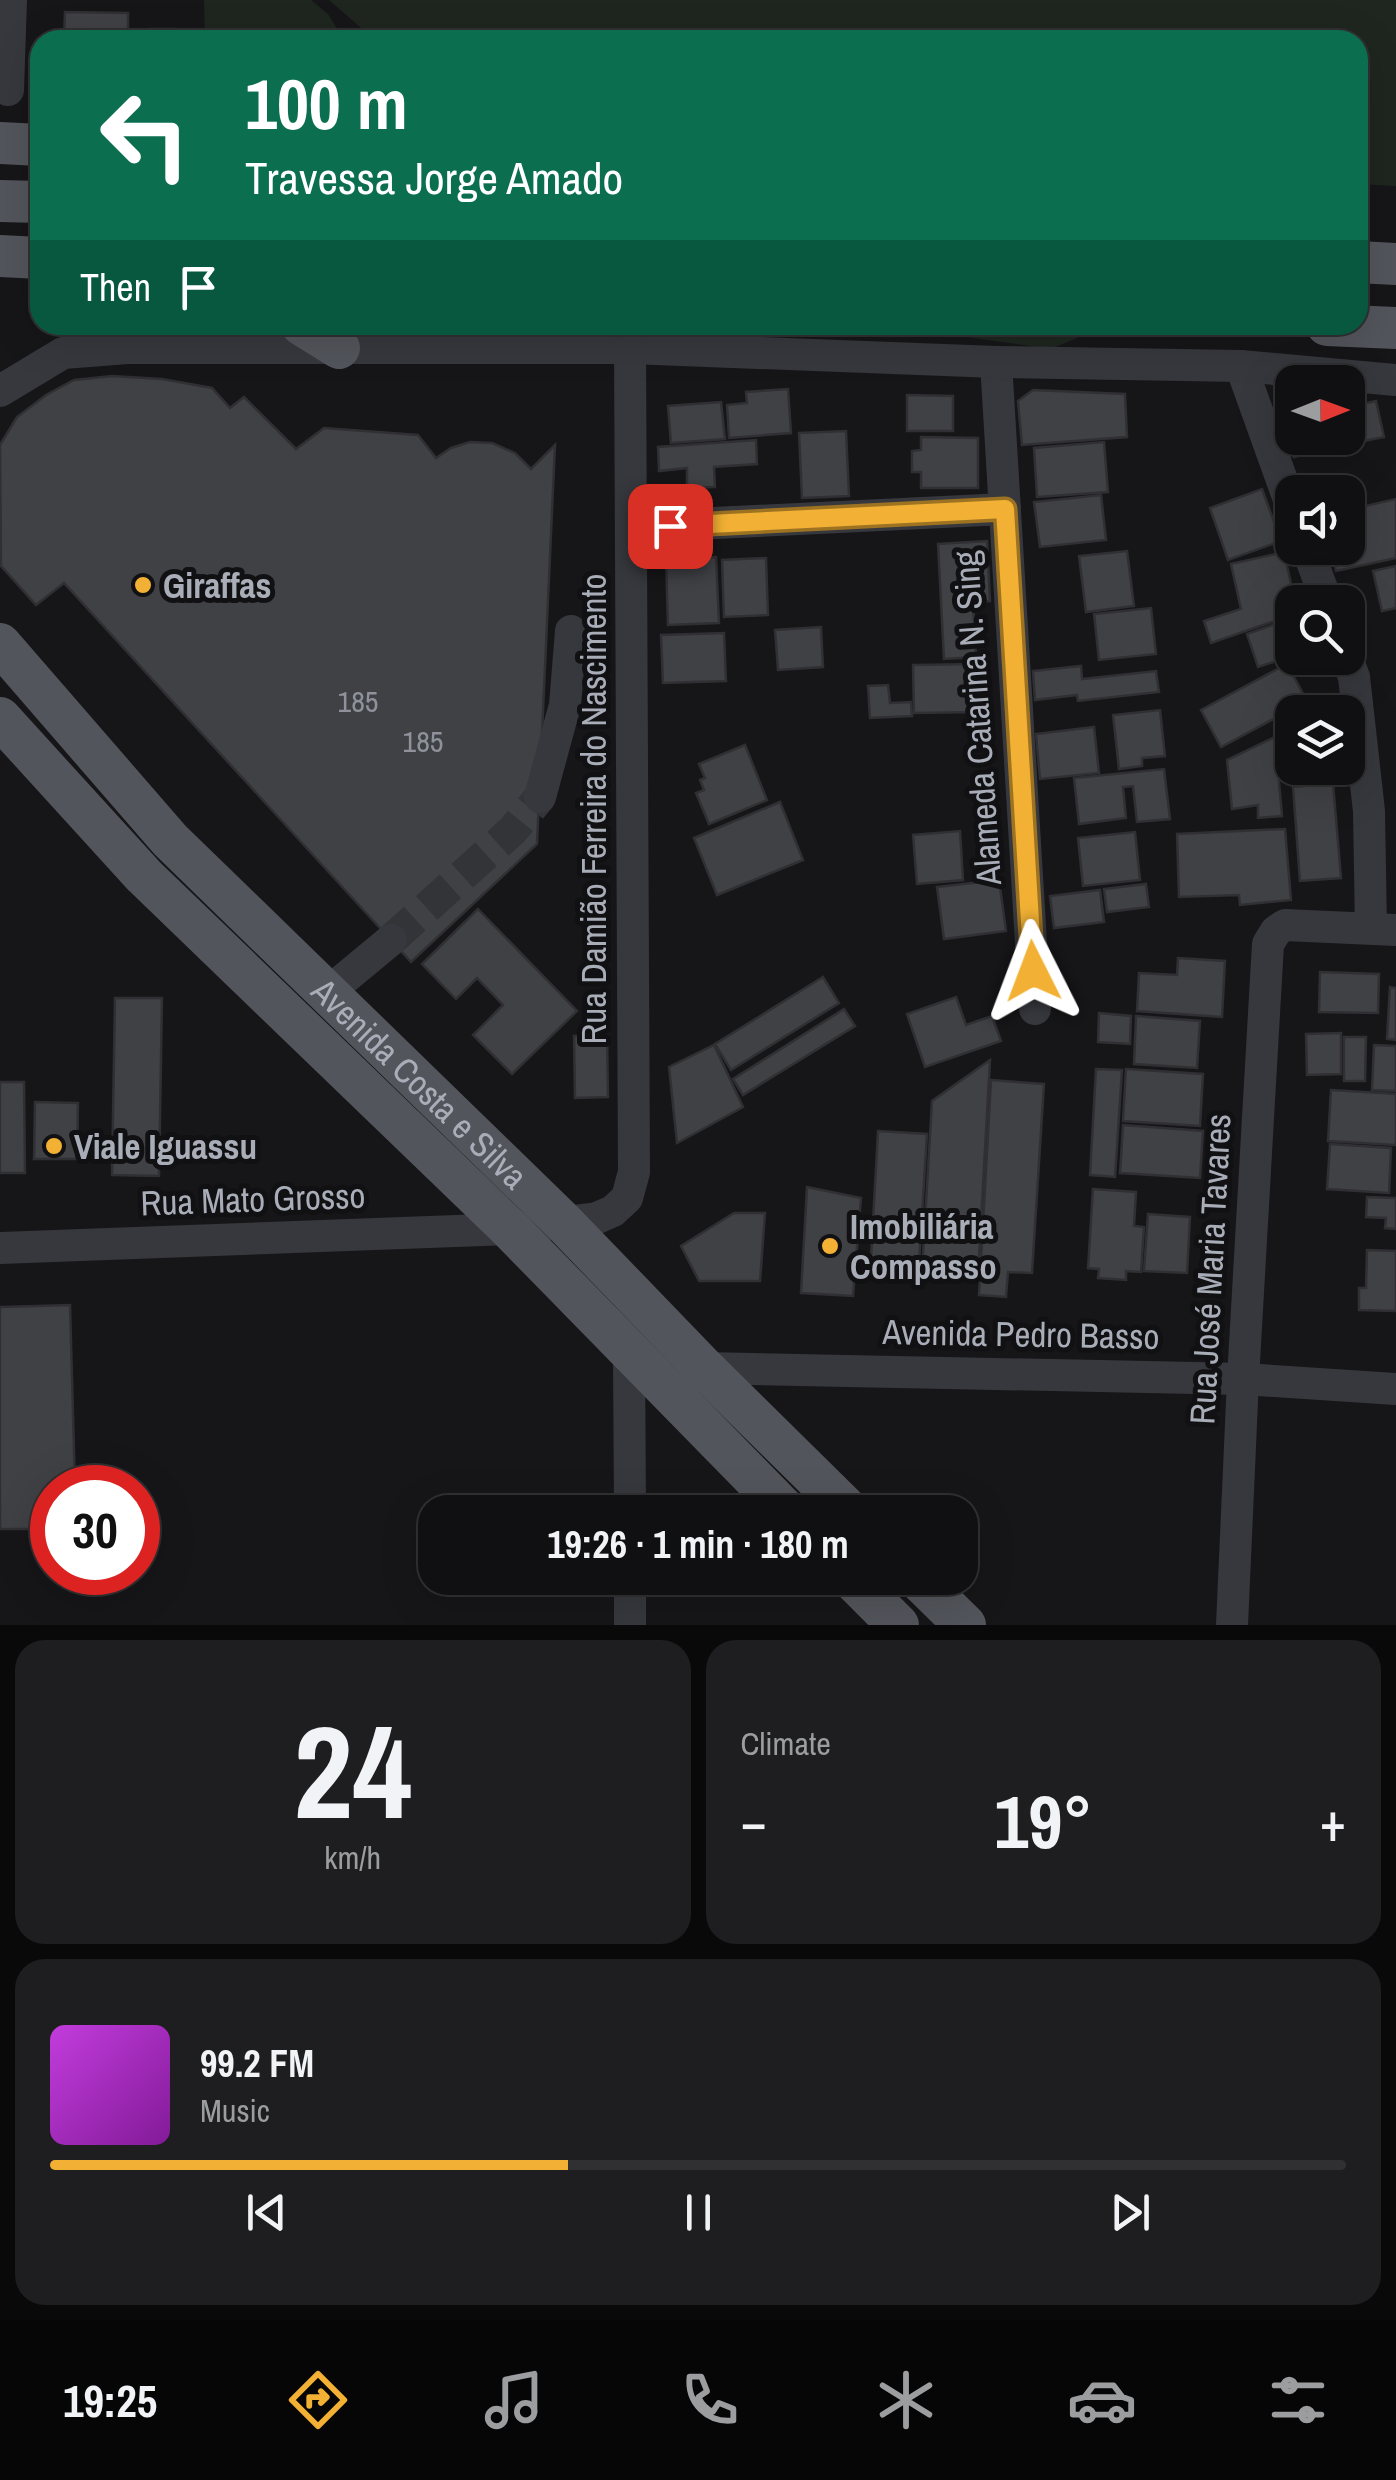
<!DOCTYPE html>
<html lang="en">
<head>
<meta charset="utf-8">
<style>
  :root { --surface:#101012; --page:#1e1e20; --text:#f1f3f6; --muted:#9c9d9f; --line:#303032; --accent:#f2b134 }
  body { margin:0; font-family:"Archivo Narrow",sans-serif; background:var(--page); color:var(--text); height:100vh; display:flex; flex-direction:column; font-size:38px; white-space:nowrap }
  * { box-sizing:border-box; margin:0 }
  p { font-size:32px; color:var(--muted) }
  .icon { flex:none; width:55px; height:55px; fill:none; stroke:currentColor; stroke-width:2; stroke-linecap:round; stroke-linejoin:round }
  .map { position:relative; height:1625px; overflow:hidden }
  .drawer { display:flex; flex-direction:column; gap:15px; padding:15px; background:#09090a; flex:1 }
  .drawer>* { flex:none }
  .hud { position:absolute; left:30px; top:30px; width:1338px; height:305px; border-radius:30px; box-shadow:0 10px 40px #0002,0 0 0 2px var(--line); background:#0b6e4f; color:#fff; overflow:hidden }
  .needle { width:65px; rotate:89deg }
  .controls { position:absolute; left:1275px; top:365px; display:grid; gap:20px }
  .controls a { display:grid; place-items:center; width:90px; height:90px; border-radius:20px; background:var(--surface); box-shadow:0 10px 40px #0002,0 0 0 2px var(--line); font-size:50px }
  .speed { position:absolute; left:30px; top:1465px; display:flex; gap:20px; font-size:50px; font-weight:700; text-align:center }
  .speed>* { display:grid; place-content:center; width:130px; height:130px; border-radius:50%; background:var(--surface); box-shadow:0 10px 40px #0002,0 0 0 2px var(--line); line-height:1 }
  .speed .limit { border:15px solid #d22; background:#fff; color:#111 }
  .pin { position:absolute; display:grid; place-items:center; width:85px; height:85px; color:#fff; margin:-42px; border-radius:20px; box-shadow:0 5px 15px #0006 }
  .me { position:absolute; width:110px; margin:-55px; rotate:357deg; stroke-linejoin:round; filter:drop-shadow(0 0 8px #0008) }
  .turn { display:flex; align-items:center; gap:35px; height:210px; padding:0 50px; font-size:45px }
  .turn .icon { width:130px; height:130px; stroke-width:2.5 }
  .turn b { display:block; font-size:70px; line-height:85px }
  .then { display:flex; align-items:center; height:95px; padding:0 50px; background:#0003; gap:20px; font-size:38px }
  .big { font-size:75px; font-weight:700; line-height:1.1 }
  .drawer .card { flex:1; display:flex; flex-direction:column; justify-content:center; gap:15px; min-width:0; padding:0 35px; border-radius:30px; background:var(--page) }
  .drawer .dial { align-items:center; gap:0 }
  .dial b { font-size:130px; line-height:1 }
  .song { display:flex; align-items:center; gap:30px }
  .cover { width:120px; height:120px; border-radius:15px; background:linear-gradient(135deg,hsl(290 70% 55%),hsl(290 70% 35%)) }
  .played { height:10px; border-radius:5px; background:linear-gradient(90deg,var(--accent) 40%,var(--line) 40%) }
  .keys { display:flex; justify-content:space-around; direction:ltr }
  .heat { display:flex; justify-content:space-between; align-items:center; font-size:55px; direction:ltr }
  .drawer .tiles { flex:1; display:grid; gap:15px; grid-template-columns:1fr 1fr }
  .card:last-child { grid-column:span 2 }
  .trip { position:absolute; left:418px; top:1495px; width:560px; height:100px; border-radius:30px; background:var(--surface); box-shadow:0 10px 40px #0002,0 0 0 2px var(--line); font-weight:700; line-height:100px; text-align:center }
  .tabs { display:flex; height:160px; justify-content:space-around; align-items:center; background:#060607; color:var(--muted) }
  .tabs .icon { width:70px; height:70px }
  .tabs .on { color:var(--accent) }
  .tabs b { font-size:45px; color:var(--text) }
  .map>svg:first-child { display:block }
  .green { fill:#1e261f }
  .building { fill:#404145; stroke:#303034; stroke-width:2.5 }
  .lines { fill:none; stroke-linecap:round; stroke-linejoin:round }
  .minor-tunnel { stroke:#333438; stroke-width:32; stroke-dasharray:32 16; stroke-linecap:butt }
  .minor { stroke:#37383d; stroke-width:32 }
  .major { stroke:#53555c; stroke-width:42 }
  .route-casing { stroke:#9d7322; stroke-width:25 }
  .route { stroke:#f2b134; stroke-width:18 }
  .poi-dot { fill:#f2b134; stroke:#111113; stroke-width:4 }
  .labels { text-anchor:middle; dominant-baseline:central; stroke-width:10; stroke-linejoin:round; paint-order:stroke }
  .number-label { font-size:30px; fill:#8e929b }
  .poi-label { font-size:35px; font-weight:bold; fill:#a8adb8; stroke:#111113; text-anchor:start }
  .street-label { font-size:35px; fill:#a8adb8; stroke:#111113 }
</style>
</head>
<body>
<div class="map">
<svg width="1396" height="1625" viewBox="0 0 1396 1625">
  <rect width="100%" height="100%" fill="#161618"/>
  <g class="green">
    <path d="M204,0H311L328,14L344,40H205Z"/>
    <path d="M329,0H1396V186L1358,184V40H375Z"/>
    <path d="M728,325H1095L1098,329L1051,349L903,328H855L808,334L758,330Z"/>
  </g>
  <g class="building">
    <path d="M65,12L128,13V40H64Z"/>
    <rect x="151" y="29" width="24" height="11"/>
    <path d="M112,376L162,379L212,388L230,408L244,397L296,449L324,428L418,435L436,458L451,448L470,442L492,443L515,453L531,469L555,445L537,844L411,962L64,583L36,605L1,566L0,445L17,417L46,395L74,380Z"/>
    <path d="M788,389L791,433L729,438L727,405L747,403L746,392Z"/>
    <path d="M1033,390L1125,394L1127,437L1022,445L1018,401Z"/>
    <path d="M907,395L953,396V431H907Z"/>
    <path d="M1376,401L1384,437L1354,443L1348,407Z"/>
    <path d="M721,402L725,439L671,443L668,406Z"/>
    <path d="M1292,419V438H1348V432L1350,444L1294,457L1286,421Z"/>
    <path d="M846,431L849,496L802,498L799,433Z"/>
    <path d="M921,437L978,438V488H921V472H912V451L921,450Z"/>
    <path d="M756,440L757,464L714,467L715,487L687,488V468L659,471L658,447Z"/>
    <path d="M1104,442L1108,492L1037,497L1034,448Z"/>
    <path d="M1262,489L1281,541L1228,560L1210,508Z"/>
    <path d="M1101,495L1106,540L1040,547L1034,502Z"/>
    <path d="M1396,499V558L1336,571L1331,548H1348V510Z"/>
    <path d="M987,541L990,601L973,602L976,657L944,659L938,544Z"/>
    <path d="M1127,551L1134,606L1086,612L1079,556Z"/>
    <path d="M1284,552L1295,602H1292V615L1211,643L1204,621L1241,609L1231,564Z"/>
    <path d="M716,557L719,623L668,625L666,559Z"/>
    <path d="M766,558L768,615L724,617L722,560Z"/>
    <path d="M1396,566V608L1382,611L1373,571Z"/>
    <path d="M1151,608L1156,654L1099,660L1094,614Z"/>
    <path d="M1292,618V656L1258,667L1247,634Z"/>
    <path d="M821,627L823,667L778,670L775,630Z"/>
    <path d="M724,633L726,681L663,683L661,635Z"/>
    <path d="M977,664L978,712L914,713L913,665Z"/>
    <path d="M1287,664L1307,701L1221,747L1201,710Z"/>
    <path d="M1081,666L1082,679L1156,671L1159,692L1078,701L1077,695L1035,700L1033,671Z"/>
    <path d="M888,685L890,703L911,702L912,716L870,718L868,686Z"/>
    <path d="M1160,710L1165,756L1142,758V766L1119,769L1113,715Z"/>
    <path d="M1094,727L1099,773L1040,779L1036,734Z"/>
    <path d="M1292,728V768H1298L1293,770L1276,737Z"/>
    <path d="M1275,737L1282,816L1258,818V805L1232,809L1227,760Z"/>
    <path d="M745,745L767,800L709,824L696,793L704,790L700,780L705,778L699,764Z"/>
    <path d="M1164,769L1170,819L1137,822L1133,786L1123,787L1126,818L1079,824L1074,778Z"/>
    <path d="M1333,783L1341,878L1300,881L1293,787Z"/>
    <path d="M780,802L803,860L717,895L694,838Z"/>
    <path d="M1285,829L1291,900L1240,905L1239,895L1179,897L1177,834Z"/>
    <path d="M960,831L963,880L917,884L913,835Z"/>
    <path d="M1135,832L1140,880L1083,886L1078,838Z"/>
    <path d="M999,880L1006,931L944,939L937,887Z"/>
    <path d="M1146,884L1149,907L1107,912L1104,889Z"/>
    <path d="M1100,890L1104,922L1054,928L1050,896Z"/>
    <path d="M478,909L577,1011L512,1074L473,1035L503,1005L477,978L456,999L422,964Z"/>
    <path d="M1178,958L1225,961L1222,1017L1137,1011L1139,973L1177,975Z"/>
    <path d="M1320,972L1379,974L1378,1013L1319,1012Z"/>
    <path d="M823,977L839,1003L731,1070L715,1044Z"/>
    <path d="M1390,987L1396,988V1040L1387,1039Z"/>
    <path d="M956,997L966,1025L992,1016L1001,1041L925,1067L907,1014Z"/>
    <path d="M115,998H162L159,1176L112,1175Z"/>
    <path d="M844,1009L855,1026L743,1095L733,1079Z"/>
    <path d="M1099,1013L1131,1016L1130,1044L1098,1042Z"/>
    <path d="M1136,1016L1200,1021L1197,1068L1134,1064Z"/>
    <path d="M1341,1033V1074L1307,1075L1306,1034Z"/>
    <path d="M607,1035L608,1097L575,1098L574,1036Z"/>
    <path d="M1344,1037H1366L1365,1081H1344Z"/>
    <path d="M714,1045L743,1107L677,1143L669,1067Z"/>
    <path d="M1374,1045L1396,1046V1091L1372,1090Z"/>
    <path d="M990,1060L978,1275L922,1272L932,1101Z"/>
    <path d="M1096,1069L1122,1070L1115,1177L1090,1175Z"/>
    <path d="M1126,1069L1203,1074L1200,1126L1123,1121Z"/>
    <path d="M991,1080L1044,1084L1032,1273L1008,1272L1006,1297L979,1295Z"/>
    <path d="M0,1082H24L25,1173H0Z"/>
    <path d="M1331,1090L1396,1094V1145L1328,1141Z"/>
    <path d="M35,1102L78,1103L77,1159H34Z"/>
    <path d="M1123,1125L1203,1131L1200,1178L1120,1173Z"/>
    <path d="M878,1131L927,1134L918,1279L870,1276Z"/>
    <path d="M1330,1144L1391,1148L1389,1193L1327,1189Z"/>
    <path d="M807,1187L861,1198L853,1296L801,1293Z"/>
    <path d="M1093,1189L1136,1192L1134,1226L1144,1227L1141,1272L1126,1271V1280L1098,1278L1099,1269L1088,1268Z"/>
    <path d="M1367,1197L1396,1198V1229L1385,1228L1386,1218L1366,1217Z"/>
    <path d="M734,1213H765L760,1281H699L681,1246Z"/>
    <path d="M1148,1214L1190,1217L1187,1273L1144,1271Z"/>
    <path d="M1367,1250L1396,1251V1311L1359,1310V1288H1366Z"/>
    <path d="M70,1305L75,1488H52V1529H0V1307Z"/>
  </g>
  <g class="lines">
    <path class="minor-tunnel" d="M391,940L513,830L540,797"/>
    <g class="minor">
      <path d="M8,90L11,0"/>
      <path d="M996,362L1035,1009"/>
      <path d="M1241,366L1292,508"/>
      <path d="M0,391L63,353L127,348H630L996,362L1241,366L1396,380"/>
      <path d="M632,527L1005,509"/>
      <path d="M1307,548L1327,602"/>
      <path d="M1347,658L1354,677L1369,811L1371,928"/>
      <path d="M540,797L565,705L571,631"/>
      <path d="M327,993L391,940"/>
      <path d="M0,1248L510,1229L597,1218L613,1211L627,1198L634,1172L630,348"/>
      <path d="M629,1354L630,1512"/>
      <path d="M704,1368L1243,1379L1396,1389"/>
      <path d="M630,1578V1625"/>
      <path d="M1232,1625L1243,1379L1268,944L1276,931L1285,925L1396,930"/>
    </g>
    <g class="major">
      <path d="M0,143L40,145"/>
      <path d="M0,201L40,202"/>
      <path d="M0,256L40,258"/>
      <path d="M1358,262L1396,264"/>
      <path d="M302,325L339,348"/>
      <path d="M1327,325L1396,328"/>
      <path id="s1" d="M0,644L170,840L563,1222L704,1368L850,1512"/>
      <path d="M0,718L144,876L510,1229L787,1512"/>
      <path d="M851,1578L898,1625"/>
      <path d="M917,1578L965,1625"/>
    </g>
  </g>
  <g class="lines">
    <g class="route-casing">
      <path id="route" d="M670,526L1005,509L1033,971"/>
    </g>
    <use href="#route" class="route"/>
  </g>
  <g class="poi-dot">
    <circle cx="143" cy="585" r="10"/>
    <circle cx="54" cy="1146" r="10"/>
    <circle cx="830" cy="1246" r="10"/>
  </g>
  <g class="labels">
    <g class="number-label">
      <text x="358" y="701">185</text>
      <text x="423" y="741">185</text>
    </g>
    <g class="poi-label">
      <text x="163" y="585">Giraffas</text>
      <text x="74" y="1146">Viale Iguassu</text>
      <text x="850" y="1226">Imobiliária<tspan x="850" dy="40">Compasso</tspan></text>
    </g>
    <g class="street-label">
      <text transform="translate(977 718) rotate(-94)">Alameda Catarina N. Sing</text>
      <text transform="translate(593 809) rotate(-90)">Rua Damião Ferreira do Nascimento</text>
      <text stroke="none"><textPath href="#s1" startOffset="608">Avenida Costa e Silva</textPath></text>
      <text transform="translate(253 1199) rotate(-2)">Rua Mato Grosso</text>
      <text transform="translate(1210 1269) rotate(-87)">Rua José Maria Tavares</text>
      <text transform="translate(1021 1334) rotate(1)">Avenida Pedro Basso</text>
    </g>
  </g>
</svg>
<div class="controls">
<a><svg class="needle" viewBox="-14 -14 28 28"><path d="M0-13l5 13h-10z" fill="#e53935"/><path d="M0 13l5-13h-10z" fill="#9c9d9f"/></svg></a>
<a><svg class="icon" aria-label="sound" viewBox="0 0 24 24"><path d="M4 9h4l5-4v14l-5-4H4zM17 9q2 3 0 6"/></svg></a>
<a><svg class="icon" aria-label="search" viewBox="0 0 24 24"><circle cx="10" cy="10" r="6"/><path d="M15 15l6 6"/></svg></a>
<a><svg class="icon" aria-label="layers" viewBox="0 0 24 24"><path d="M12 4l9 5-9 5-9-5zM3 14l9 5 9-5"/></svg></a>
</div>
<div class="speed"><div class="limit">30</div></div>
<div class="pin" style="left:670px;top:526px;background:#d93025"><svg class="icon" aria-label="arrive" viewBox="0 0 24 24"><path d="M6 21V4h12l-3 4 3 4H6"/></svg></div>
<svg class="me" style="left:1033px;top:971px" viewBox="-20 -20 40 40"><path d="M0-17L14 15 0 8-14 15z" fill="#f2b134" stroke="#fff" stroke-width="4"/></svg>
<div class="trip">19:26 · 1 min · 180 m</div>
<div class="hud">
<div class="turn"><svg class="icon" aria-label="left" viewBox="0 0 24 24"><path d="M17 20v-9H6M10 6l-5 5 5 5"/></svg><div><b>100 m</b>Travessa Jorge Amado</div></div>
<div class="then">Then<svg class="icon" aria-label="arrive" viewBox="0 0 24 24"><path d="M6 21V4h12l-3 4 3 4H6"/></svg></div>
</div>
</div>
<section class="drawer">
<div class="tiles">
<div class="card dial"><b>24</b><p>km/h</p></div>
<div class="card"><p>Climate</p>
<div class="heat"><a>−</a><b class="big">19°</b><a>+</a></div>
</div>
<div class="card">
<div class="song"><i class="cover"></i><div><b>99.2 FM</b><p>Music</p></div></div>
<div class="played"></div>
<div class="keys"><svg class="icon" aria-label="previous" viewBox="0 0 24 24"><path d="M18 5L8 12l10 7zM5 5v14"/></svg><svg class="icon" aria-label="pause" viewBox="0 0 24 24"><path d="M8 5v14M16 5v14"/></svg><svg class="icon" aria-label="next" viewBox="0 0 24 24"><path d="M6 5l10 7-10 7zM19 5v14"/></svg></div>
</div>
</div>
</section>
<nav class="tabs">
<b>19:25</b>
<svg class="icon on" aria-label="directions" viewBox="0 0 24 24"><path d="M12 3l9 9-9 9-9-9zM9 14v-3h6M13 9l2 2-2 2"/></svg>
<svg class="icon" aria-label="music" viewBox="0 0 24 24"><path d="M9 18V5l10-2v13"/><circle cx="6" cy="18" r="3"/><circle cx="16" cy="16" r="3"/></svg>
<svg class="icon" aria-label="phone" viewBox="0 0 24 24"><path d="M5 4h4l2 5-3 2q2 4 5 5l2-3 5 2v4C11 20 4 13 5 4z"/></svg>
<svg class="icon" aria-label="climate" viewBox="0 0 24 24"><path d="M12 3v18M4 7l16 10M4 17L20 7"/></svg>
<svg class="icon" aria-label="car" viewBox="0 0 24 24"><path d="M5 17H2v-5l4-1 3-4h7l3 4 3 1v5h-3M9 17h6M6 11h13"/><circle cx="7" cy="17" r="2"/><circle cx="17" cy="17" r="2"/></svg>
<svg class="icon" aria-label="filters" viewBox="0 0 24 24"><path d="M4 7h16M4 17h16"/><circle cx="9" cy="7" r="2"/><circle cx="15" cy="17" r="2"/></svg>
</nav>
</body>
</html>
